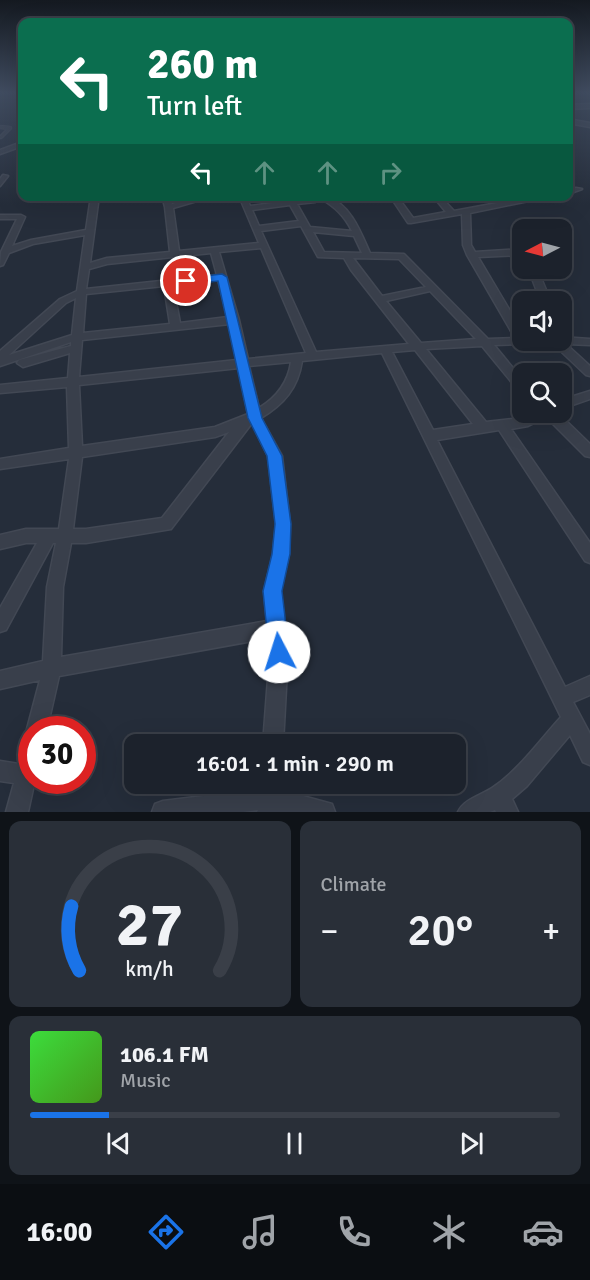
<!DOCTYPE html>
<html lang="en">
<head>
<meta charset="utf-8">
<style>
  :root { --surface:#1c222c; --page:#292f38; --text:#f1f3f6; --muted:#a0a4a9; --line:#3a3f48; --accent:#1a73e8 }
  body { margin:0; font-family:Signika,sans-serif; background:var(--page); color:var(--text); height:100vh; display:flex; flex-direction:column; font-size:22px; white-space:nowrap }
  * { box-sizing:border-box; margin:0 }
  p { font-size:20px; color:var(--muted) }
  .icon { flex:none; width:33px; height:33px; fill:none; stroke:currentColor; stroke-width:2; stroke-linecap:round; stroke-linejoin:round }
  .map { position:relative; height:812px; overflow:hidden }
  .sheet { display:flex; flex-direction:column; gap:9px; padding:9px; background:#0f1318; flex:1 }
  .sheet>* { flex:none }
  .banner { position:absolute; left:18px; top:18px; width:555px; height:183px; border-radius:12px; box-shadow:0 6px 24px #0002,0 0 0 2px var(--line); background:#0b6e4f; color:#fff; overflow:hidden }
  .needle { width:39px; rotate:264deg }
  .buttons { position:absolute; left:512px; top:219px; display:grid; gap:12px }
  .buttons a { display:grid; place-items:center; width:60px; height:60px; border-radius:12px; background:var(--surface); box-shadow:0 6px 24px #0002,0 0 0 2px var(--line); font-size:30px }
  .speed { position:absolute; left:18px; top:716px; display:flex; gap:12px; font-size:30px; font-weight:700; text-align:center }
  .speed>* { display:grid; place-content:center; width:78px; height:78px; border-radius:50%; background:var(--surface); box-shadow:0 6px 24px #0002,0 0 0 2px var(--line); line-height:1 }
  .speed .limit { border:9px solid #d22; background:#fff; color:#111 }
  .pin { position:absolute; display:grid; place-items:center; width:51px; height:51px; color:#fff; margin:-26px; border:3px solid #fff; border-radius:50%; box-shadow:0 2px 6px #0007 }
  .me { position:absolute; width:66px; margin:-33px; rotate:355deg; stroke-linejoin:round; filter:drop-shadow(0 0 4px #0008) }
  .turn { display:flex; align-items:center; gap:21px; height:126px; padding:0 30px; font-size:27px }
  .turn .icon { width:78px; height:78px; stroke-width:2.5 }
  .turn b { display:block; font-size:42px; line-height:51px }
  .lanes { display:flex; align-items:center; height:57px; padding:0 30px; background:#0003; justify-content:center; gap:30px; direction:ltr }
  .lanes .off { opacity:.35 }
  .big { font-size:45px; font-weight:600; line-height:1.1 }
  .sheet .tile { flex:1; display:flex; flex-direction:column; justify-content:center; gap:9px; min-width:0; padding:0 21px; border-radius:12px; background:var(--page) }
  .sheet .dial { align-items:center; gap:0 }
  .dial svg { height:156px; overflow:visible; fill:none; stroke:var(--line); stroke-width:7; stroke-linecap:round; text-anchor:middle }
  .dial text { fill:var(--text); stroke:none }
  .song { display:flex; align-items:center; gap:18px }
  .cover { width:72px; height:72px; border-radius:9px; background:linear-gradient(135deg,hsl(120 70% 55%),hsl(100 70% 35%)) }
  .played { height:6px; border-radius:3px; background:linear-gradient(90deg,var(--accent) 15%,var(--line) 15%) }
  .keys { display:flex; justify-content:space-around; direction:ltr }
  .heat { display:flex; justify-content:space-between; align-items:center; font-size:33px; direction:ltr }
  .sheet .tiles { flex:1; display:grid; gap:9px; grid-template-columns:1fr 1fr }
  .tile:last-child { grid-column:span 2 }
  .trip { position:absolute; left:124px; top:734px; width:342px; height:60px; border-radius:12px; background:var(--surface); box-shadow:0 6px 24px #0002,0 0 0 2px var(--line); font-weight:600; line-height:60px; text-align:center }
  .dock { display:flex; height:96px; justify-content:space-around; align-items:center; background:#0b0e12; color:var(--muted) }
  .dock .icon { width:42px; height:42px }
  .dock .selected { color:var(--accent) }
  .dock b { font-size:27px; color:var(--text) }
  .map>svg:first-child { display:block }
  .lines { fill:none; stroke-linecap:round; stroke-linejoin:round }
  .service-casing { stroke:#424854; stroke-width:4.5 }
  .minor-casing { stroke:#424854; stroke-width:3 }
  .service { stroke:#393f4b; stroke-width:3 }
  .minor { fill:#393f4b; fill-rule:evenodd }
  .route { fill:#1a73e8; stroke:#114b97; stroke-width:1.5 }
</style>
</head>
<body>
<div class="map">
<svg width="590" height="812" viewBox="0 0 590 812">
  <rect width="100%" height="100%" fill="#252d3a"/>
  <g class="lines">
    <g class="service-casing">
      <path id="service" d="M0,127L10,128L1,137"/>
    </g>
    <g class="minor-casing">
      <g id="minor">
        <path d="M590,104V108L568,109V105Z"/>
        <path d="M568,119L590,123V127L568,123Z"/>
        <path d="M22,142V146L0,154V150Z"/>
        <path d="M3,175L8,176L0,186V179Z"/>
        <path d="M576,188L582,189L568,194V190Z"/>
        <path d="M91,196H99L90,263L107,258L170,252L165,207L162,196H169L172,204L201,196H214L173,208L179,251L259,243L239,196H246L250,206L288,201L286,196H293L295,200C305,199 318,194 328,197C351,205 361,233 370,253L404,254L488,339L515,338L467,255L463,245L462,214L411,223H408L390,196H397L413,218L446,212L433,196H440L454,211L535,196H553L470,213L471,245L475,252L522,249V255L478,257L522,331V340H561V337L590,339V345L566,344L590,366V376L586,375L550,341L546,343L494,345L522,379V391L518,390L482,346L426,349L486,422L522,418L533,412H557L590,444V457L585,456L546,417L528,426L511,429L590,543V563L585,561L499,430L437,440L565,687L590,676V695L573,702L590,734V765L583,762L570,735L527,786L512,799L518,812H496L495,810L490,812H458C464,799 480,796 492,788C519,770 539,741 561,717L382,353L302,361C298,388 284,404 261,418L282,456L290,524L289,554L280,591L288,652L283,744H263L270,652L269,638L59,676L47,729H32L30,736L27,729L40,680L0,689V671L43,661L47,587L56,543H53L6,630L0,632V608L37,543H26L0,549V535L26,529H59L69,459L0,469V459L69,448L67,387L0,393V385L68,378L70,353L23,367L17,363L19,360L71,346V342L0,366V351L60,299L77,291L85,235L33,244L9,253L3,265L0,266L1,252L17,219H0V215H21L25,217L12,246L31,240L86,230ZM320,198C335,207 344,215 352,231L310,227L297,204L315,202ZM290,205L299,221L259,226L252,210ZM301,226L318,257L344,258L351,270L409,344L316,352L261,231ZM313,232L354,236L362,253L324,252ZM261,248L306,353L248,359L239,320L219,252ZM211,253L217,275L86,289L89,269L107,264ZM353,258L399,259L426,287L382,296ZM218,280L228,317L180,323L173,285ZM164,286L170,324L83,333L86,294ZM430,291L476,339L421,343L386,301ZM76,298L72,335L9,355L66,303ZM230,324L237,360L79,377L82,340ZM415,350L473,424L433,430L392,352ZM291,362C288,383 277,397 259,408L249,366ZM239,368L248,414L215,427L82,446L79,385ZM252,423L268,456L276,524L273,554L264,591L267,621L61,657L63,587L71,543H86L171,529ZM229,432L162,518L86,529H73L82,457L215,437Z"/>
        <path d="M528,268H537L551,302H541Z"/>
        <path d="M590,391V399L561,409V400Z"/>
        <path d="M32,743V780H35L28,812H6L14,783L0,781V761L19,764L25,746Z"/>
        <path d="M261,783H281V790L332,804L335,812H257L258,810L243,812H152L155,804L163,801L260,789Z"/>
      </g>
    </g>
    <use href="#service" class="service"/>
    <use href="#minor" class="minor"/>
  </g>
  <linearGradient id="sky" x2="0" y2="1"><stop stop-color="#141920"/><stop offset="0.45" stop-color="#404c60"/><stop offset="1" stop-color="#404c60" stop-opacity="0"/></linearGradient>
  <rect width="590" height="205" fill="url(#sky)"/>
  <path class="route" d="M222,274L227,277L262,418L282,456L291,524L290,554L282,591L289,652L286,659L279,662L271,659L269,652L263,591L272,554L275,524L267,456L248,418L218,281L186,285L181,281L186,278Z"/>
</svg>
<div class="buttons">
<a><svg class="needle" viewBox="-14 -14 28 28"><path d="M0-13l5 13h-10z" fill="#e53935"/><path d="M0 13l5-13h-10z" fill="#a0a4a9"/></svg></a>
<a><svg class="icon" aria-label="sound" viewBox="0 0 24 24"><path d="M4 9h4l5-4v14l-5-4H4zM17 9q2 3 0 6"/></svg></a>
<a><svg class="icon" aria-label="search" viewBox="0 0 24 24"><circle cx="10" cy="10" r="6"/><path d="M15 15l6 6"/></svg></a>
</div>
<div class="speed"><div class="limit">30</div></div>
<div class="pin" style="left:186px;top:281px;background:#d93025"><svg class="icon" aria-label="arrive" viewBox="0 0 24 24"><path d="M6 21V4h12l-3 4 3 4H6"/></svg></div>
<svg class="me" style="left:279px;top:652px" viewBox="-20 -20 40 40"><circle r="19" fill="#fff"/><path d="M0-13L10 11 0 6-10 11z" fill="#1a73e8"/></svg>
<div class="trip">16:01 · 1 min · 290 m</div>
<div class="banner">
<div class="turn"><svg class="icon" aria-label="left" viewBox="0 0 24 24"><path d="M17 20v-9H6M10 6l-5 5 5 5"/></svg><div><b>260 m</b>Turn left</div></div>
<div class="lanes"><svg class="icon" aria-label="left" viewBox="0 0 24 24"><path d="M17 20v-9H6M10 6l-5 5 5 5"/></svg><svg class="icon off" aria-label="ahead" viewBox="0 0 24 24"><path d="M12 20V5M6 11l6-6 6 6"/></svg><svg class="icon off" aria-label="ahead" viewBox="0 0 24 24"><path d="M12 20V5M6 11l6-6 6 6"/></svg><svg class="icon off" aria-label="right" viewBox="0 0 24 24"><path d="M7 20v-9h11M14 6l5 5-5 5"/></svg></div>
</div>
</div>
<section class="sheet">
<div class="tiles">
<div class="tile dial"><svg viewBox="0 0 100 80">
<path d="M14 69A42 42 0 1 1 86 69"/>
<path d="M14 69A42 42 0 0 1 10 36" stroke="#1a73e8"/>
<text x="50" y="56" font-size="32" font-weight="700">27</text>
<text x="50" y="72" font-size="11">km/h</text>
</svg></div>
<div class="tile"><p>Climate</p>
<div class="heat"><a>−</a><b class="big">20°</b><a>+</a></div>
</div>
<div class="tile">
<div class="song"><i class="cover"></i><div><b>106.1 FM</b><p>Music</p></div></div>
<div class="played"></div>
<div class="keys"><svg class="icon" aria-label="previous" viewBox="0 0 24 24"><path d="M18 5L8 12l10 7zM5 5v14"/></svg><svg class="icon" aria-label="pause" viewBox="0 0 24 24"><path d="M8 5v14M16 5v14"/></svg><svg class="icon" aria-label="next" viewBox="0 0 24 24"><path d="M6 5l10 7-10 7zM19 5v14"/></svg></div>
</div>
</div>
</section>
<nav class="dock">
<b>16:00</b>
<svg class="icon selected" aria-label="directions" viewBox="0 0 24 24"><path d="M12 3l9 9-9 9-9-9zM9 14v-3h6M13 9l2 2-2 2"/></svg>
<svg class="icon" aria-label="music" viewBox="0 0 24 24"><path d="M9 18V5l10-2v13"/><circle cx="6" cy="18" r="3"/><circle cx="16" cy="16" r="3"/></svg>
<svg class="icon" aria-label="phone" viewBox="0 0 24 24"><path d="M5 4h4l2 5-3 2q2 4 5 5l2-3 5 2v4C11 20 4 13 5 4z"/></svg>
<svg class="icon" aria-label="climate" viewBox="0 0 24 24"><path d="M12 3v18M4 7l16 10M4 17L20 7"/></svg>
<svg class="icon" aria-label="car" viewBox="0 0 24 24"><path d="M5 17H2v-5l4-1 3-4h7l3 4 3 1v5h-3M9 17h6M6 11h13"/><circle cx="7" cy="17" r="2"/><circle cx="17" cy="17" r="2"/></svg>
</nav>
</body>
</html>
